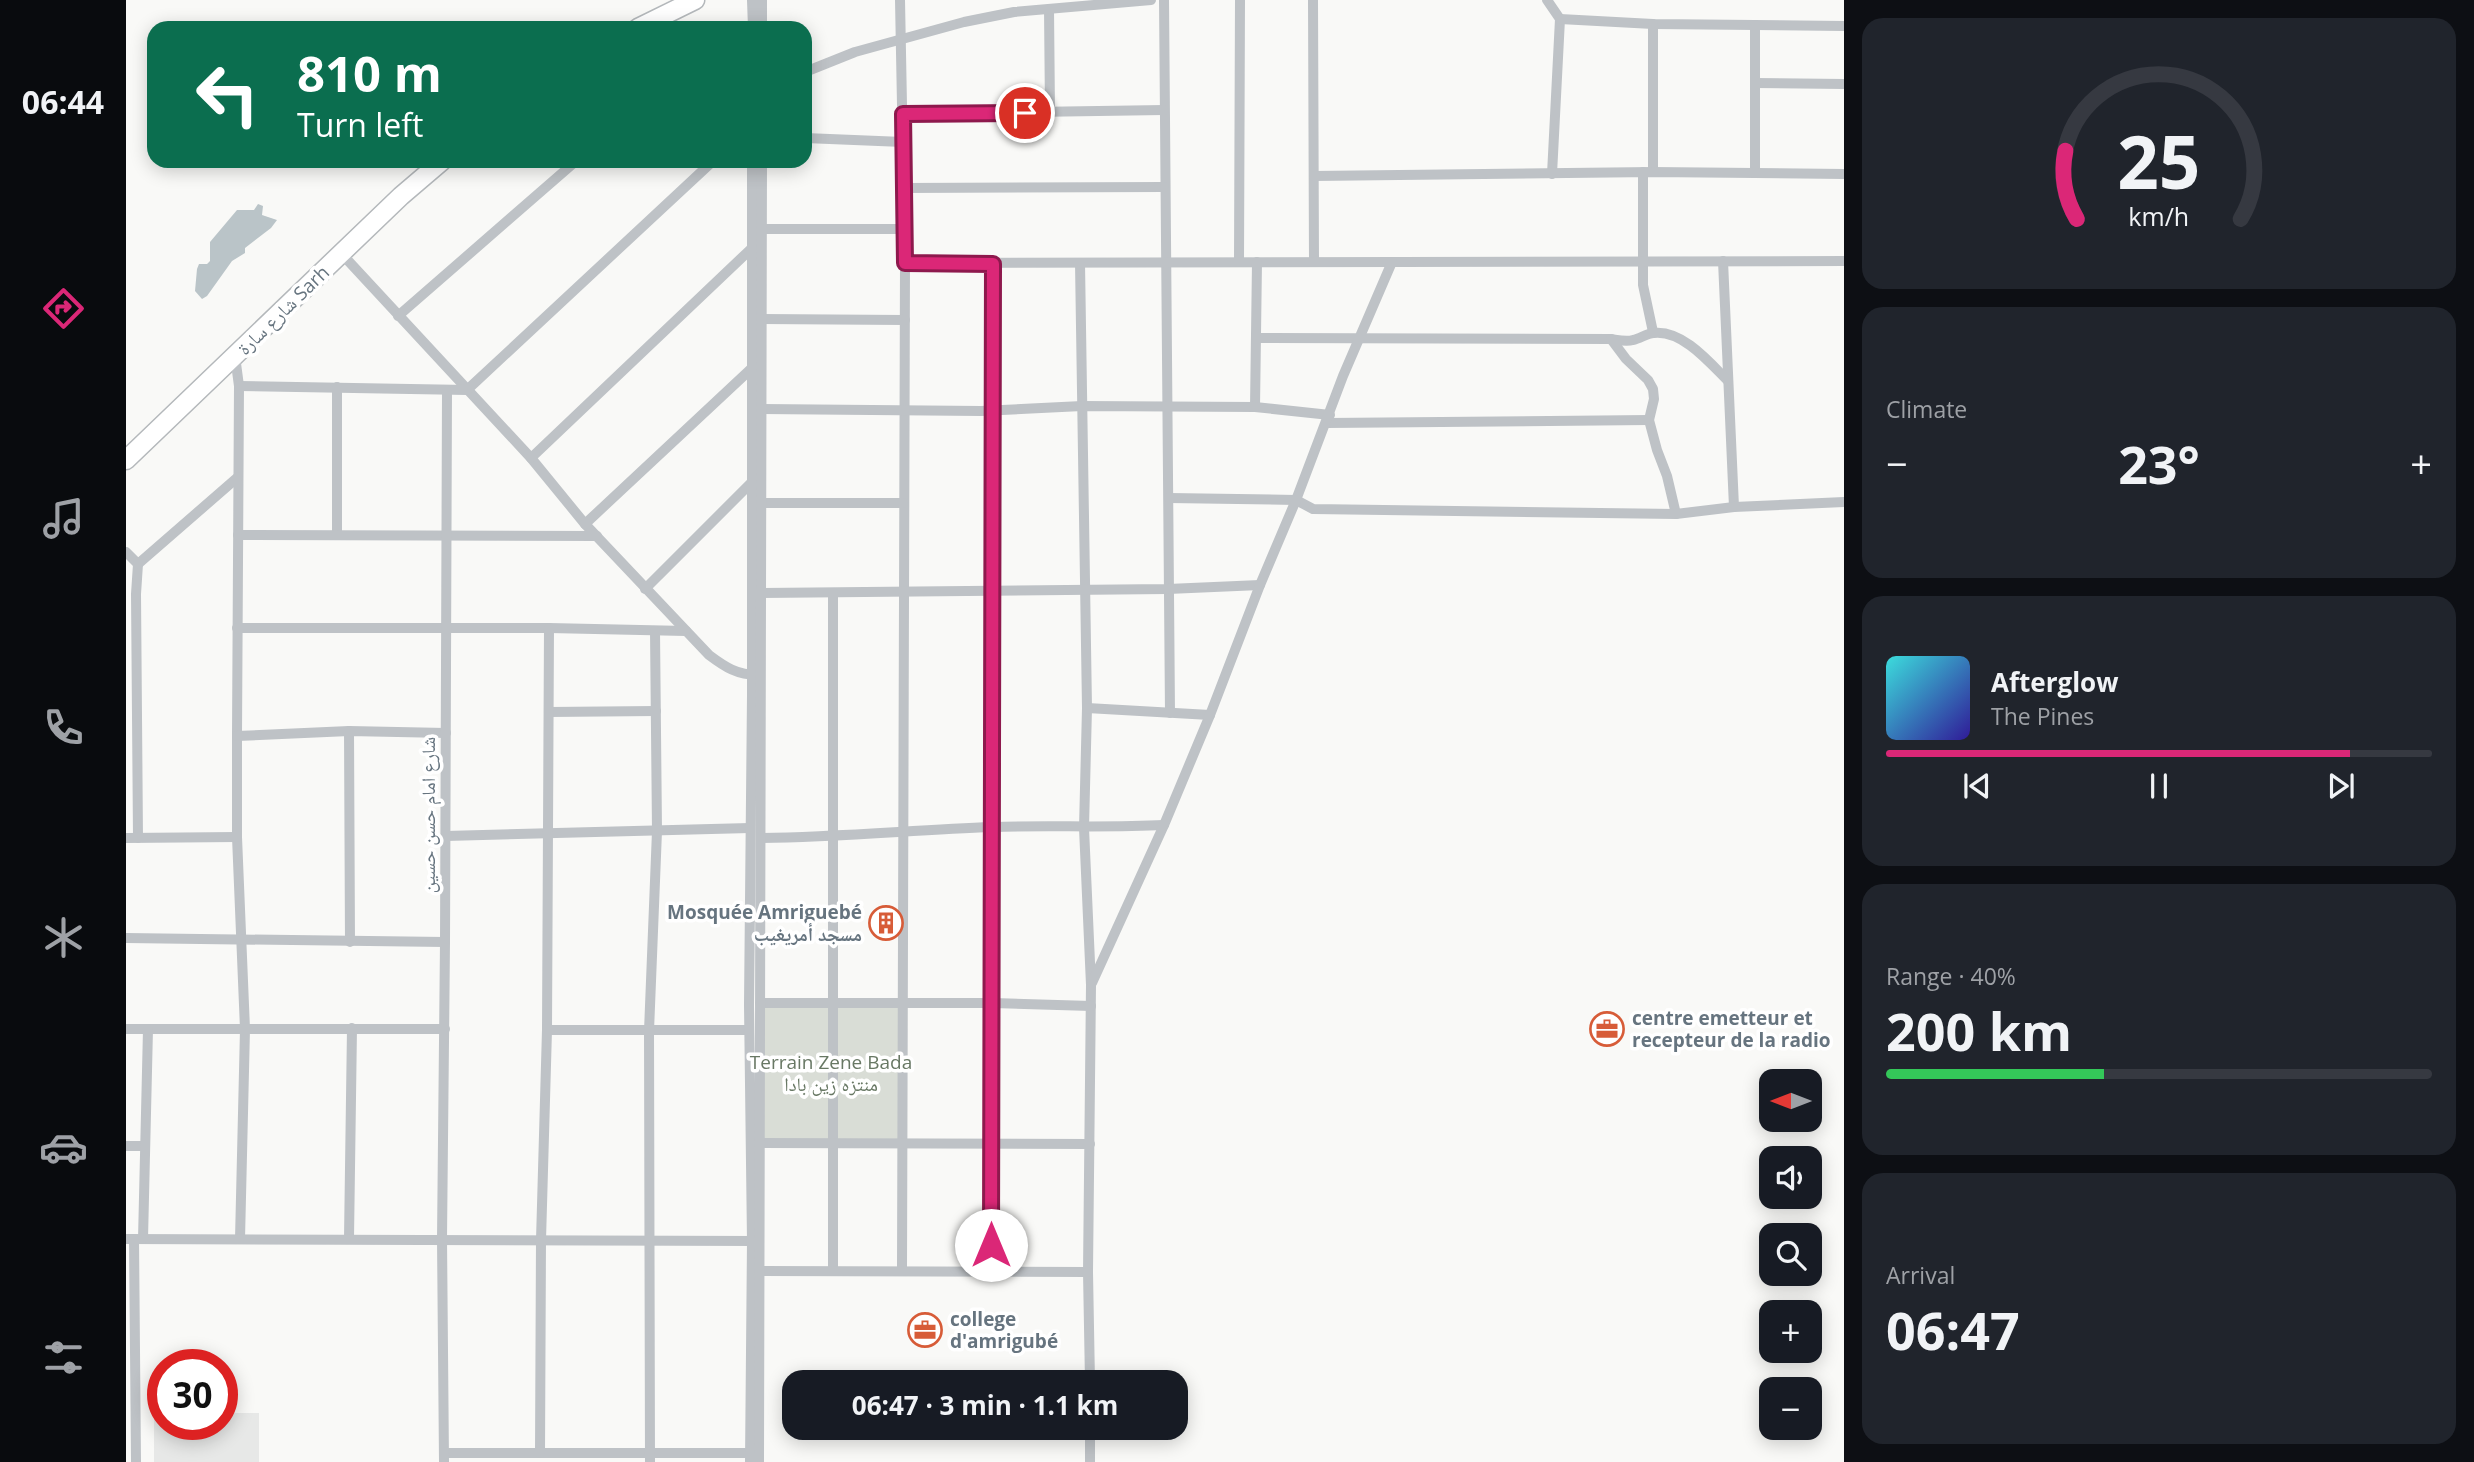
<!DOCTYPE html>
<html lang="en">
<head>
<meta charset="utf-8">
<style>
  :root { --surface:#171b24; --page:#20242c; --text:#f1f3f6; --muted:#9ea1a6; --line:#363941; --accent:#db2777 }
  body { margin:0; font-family:"Open Sans","Noto Naskh Arabic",sans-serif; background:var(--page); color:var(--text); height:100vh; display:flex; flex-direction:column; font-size:26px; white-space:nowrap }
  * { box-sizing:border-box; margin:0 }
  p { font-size:23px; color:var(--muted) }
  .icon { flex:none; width:38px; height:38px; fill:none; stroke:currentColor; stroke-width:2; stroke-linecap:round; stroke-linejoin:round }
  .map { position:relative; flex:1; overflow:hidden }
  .drawer { display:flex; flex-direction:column; gap:18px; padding:18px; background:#0d0f14; width:630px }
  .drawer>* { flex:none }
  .banner { position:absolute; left:21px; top:21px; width:665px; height:147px; border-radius:21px; box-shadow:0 4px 18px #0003; background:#0b6e4f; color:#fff; overflow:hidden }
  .needle { width:46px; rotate:270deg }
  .tools { position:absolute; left:1633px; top:1069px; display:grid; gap:14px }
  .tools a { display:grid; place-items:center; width:63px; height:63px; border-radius:14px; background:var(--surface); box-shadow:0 4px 18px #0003; font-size:35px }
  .speed { position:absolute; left:21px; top:1349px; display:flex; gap:14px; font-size:35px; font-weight:700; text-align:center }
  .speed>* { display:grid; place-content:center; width:91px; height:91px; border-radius:50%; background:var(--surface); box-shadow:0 4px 18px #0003; line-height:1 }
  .speed .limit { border:10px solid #d22; background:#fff; color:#111 }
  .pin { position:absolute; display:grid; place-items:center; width:60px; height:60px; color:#fff; margin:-30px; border:4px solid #fff; border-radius:50%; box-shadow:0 2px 7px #0007 }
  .me { position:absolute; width:77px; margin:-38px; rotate:0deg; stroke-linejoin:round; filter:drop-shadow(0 0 5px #0008) }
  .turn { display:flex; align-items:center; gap:24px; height:147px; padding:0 35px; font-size:32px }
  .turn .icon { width:91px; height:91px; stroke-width:2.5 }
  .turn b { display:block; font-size:49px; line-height:60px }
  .big { font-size:52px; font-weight:700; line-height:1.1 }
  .drawer .card { flex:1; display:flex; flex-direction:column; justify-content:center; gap:10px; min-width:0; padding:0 24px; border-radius:21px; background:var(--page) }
  .drawer .dial { align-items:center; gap:0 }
  .dial svg { height:182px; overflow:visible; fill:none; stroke:var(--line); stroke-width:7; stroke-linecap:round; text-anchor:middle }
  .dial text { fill:var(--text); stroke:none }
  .song { display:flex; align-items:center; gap:21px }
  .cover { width:84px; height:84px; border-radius:10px; background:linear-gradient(135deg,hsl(180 70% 55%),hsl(250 70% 35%)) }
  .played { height:7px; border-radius:4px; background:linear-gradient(90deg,var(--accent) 85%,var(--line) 85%) }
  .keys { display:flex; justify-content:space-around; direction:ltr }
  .heat { display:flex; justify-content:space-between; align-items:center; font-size:38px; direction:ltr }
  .charge { height:10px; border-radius:5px; background:linear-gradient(90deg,#34c759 40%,var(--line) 0) }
  .trip { position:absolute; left:656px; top:1370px; width:406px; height:70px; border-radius:21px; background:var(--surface); box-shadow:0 4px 18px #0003; font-weight:700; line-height:70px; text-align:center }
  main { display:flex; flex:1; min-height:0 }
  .tabs { display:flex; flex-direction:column; width:126px; justify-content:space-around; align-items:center; background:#090b0e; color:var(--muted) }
  .tabs .icon { width:49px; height:49px }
  .tabs .selected { color:var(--accent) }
  .tabs b { font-size:32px; color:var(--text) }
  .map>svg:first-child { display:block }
  .built { fill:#e7e8e7 }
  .green { fill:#d9ddd6 }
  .water { fill:#bac4c8 }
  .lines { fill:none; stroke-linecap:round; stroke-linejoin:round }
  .highway-casing { stroke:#b4b8bb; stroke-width:21 }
  .minor { stroke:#bec2c6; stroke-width:10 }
  .highway { stroke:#fff; stroke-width:18 }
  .route-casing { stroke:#8e194d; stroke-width:18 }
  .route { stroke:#db2777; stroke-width:12 }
  .labels { text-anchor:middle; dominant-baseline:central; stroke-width:7; stroke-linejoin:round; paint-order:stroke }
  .street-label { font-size:19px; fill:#66747f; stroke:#fff }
  .poi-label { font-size:19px; font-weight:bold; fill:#66747f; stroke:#fff; text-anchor:start }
  .park-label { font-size:19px; fill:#687864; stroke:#fff }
</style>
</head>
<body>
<main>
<nav class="tabs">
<b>06:44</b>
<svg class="icon selected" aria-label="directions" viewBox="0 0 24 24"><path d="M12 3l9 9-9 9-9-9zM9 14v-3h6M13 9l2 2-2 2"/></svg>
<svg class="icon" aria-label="music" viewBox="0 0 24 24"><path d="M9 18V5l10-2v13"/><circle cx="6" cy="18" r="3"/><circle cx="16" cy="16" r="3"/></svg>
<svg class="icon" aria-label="phone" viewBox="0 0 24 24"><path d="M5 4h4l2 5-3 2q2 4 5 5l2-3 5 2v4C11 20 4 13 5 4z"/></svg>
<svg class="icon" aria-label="climate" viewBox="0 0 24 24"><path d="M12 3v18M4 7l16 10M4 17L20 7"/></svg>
<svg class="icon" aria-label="car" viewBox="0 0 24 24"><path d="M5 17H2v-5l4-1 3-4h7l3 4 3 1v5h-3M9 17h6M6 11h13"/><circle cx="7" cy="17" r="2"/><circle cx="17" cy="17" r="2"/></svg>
<svg class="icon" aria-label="filters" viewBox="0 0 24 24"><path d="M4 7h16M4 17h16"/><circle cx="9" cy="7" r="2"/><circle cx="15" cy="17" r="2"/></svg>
</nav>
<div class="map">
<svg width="1718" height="1462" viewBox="0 0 1718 1462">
  <rect width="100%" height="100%" fill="#f9f9f7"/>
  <path class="built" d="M96,1413H133V1462H28V1414H37V1424H96Z"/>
  <rect class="green" x="634" y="1003" width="142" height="140"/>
  <path class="water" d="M132,204L137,206L136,215L151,220L145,228L119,248V253L106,261L81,296L76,299L69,291L71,269L73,264H81L84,261V242L111,210H128Z"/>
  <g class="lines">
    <g class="highway-casing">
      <g id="highway">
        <path d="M512,28L569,0"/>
        <path d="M0,460L275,196L316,161"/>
      </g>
    </g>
    <g class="minor">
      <path d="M626,0L627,28"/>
      <path d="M636,0V28"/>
      <path d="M774,0L779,263L776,1270"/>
      <path d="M1038,0L1044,713"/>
      <path d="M1187,0L1188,262"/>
      <path d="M1421,0L1434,19L1426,174"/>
      <path d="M923,9L924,112"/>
      <path d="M1434,19L1527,24L1718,26"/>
      <path d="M679,72L729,52L838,22L888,12L1025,0"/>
      <path d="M1629,83L1718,84"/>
      <path d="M777,114L1038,110"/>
      <path d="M679,138L777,142"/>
      <path d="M1517,172V285L1527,332"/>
      <path d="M1527,172V24"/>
      <path d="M1629,173V25"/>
      <path d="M1188,176L1527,172L1718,174"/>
      <path d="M778,188L1038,187"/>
      <path d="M636,229H778"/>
      <path d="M215,253L405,458L459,524L583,655C599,667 611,675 632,675"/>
      <path d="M1597,261L1608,507"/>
      <path d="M1113,262L1114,0"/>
      <path d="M779,263L1718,261"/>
      <path d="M954,263L961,708L958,828L965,985L962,1272L964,1382"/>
      <path d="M272,316L450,161"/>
      <path d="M636,319L779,320"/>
      <path d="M1131,338L1485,339C1492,340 1500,342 1507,340C1514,339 1521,333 1528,333C1557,330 1584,363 1602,381"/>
      <path d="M1485,339L1500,359L1522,380L1527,389L1528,399L1523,420L1531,450L1541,476L1550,514"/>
      <path d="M109,356L113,386L111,736V837L119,1029L114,1239"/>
      <path d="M113,386L341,390L587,161"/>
      <path d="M211,387V535"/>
      <path d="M1129,407L1131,262"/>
      <path d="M635,409L855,411L956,406L1129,407L1204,415"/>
      <path d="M1201,423L1523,420"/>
      <path d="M405,458L627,247"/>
      <path d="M1043,498L1170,500L1187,509L1550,514L1608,507L1718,502"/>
      <path d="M635,503H777"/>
      <path d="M459,524L626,368"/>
      <path d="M112,535L471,536"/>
      <path d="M0,552L12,564L10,594L12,838"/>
      <path d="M12,564L112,477"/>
      <path d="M519,589L625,483"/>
      <path d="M635,593L1042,589L1134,585"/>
      <path d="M707,593V1270"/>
      <path d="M111,628H423L560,631"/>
      <path d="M961,708L1084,715"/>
      <path d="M423,712L530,711"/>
      <path d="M223,731L224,942"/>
      <path d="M111,736L223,731L320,733"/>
      <path d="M320,836L624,828"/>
      <path d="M0,838L111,837"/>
      <path d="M635,838C712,837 788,830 866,827C923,825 980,828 1038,825"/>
      <path d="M0,938L319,942"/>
      <path d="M966,983L1038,825L1084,715L1134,585L1170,500L1217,376L1266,262"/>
      <path d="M634,1003H867L965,1006"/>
      <path d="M0,1029H319"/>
      <path d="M421,1030H623"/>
      <path d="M634,1143L964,1144"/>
      <path d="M0,1146H19"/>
      <path d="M223,1238L226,1028"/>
      <path d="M0,1239L631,1241"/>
      <path d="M8,1239L10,1462"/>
      <path d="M17,1239L22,1029"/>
      <path d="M634,1271L962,1272"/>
      <path d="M865,1271L868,827L867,264"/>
      <path d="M318,1453H624"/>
      <path d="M414,1453L415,1240L421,1030L423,628"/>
      <path d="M318,1462L316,1239L319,942L321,391"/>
      <path d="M524,1462L523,1031L531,831L529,631"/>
      <path d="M624,1462L626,1241L623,1005L626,695V161"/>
      <path d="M633,1462L636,161"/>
      <path d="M964,1462V1428"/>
    </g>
    <use href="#highway" class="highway"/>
  </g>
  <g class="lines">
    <g class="route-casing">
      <path id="route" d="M865,1245L867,264L779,263L777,114L899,113"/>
    </g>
    <use href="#route" class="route"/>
  </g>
  <defs>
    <g id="building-ring" transform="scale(1.75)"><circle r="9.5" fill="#fff" stroke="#d75c38" stroke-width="1.5"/><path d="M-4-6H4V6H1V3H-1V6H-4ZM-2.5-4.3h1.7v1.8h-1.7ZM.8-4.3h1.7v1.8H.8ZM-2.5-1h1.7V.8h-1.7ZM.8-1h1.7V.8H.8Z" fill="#d75c38"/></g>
    <g id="office-ring" transform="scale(1.75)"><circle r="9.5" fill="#fff" stroke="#d75c38" stroke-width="1.5"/><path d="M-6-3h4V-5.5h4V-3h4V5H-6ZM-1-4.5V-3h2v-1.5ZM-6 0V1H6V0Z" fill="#d75c38"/></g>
  </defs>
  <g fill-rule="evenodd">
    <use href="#building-ring" x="760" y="923"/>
    <use href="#office-ring" x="1481" y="1029"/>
    <use href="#office-ring" x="799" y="1330"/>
  </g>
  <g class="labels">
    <g class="street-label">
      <text transform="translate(157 310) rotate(-44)">شارع سارة Sarh</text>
      <text transform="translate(302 815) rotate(-90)">شارع امام حسن حسين</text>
    </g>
    <g class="poi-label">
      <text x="736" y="912" text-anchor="end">Mosquée Amriguebé<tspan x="736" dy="22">مسجد أمريغيب</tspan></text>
      <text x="1506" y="1018">centre emetteur et<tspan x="1506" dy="22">recepteur de la radio</tspan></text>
      <text x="824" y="1319">college<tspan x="824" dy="22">d'amrigubé</tspan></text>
    </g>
    <g class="park-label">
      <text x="705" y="1062">Terrain Zene Bada<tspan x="705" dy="22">منتزه زين بادا</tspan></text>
    </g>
  </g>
</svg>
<div class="tools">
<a><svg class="needle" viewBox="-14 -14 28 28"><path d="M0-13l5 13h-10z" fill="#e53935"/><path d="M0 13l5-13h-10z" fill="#9ea1a6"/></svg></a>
<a><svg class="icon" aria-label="sound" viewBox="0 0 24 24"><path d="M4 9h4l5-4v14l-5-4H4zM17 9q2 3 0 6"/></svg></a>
<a><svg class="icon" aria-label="search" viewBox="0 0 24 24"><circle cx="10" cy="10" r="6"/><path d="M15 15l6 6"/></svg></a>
<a>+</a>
<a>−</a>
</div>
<div class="speed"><div class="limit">30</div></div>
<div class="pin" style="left:899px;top:113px;background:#d93025"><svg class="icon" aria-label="arrive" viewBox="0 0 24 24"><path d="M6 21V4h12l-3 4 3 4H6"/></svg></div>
<svg class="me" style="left:865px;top:1245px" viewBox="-20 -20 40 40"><circle r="19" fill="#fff"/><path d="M0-13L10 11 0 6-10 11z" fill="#db2777"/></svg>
<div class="trip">06:47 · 3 min · 1.1 km</div>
<div class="banner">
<div class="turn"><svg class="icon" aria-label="left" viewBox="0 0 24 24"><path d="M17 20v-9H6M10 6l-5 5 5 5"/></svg><div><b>810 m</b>Turn left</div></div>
</div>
</div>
<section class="drawer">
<div class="card dial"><svg viewBox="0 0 100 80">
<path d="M14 69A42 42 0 1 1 86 69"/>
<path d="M14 69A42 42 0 0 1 9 39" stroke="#db2777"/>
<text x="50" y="56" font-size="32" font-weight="700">25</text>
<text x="50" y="72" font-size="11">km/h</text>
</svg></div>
<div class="card"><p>Climate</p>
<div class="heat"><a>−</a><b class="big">23°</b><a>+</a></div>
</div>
<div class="card">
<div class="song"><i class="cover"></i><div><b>Afterglow</b><p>The Pines</p></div></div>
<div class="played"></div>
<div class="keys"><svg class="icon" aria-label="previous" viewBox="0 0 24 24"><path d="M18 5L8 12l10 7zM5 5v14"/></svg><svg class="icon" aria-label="pause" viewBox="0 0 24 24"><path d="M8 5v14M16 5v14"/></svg><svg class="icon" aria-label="next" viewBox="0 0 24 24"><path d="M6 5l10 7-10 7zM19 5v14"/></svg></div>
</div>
<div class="card"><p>Range · 40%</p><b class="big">200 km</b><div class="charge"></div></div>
<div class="card"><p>Arrival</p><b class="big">06:47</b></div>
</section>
</main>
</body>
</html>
